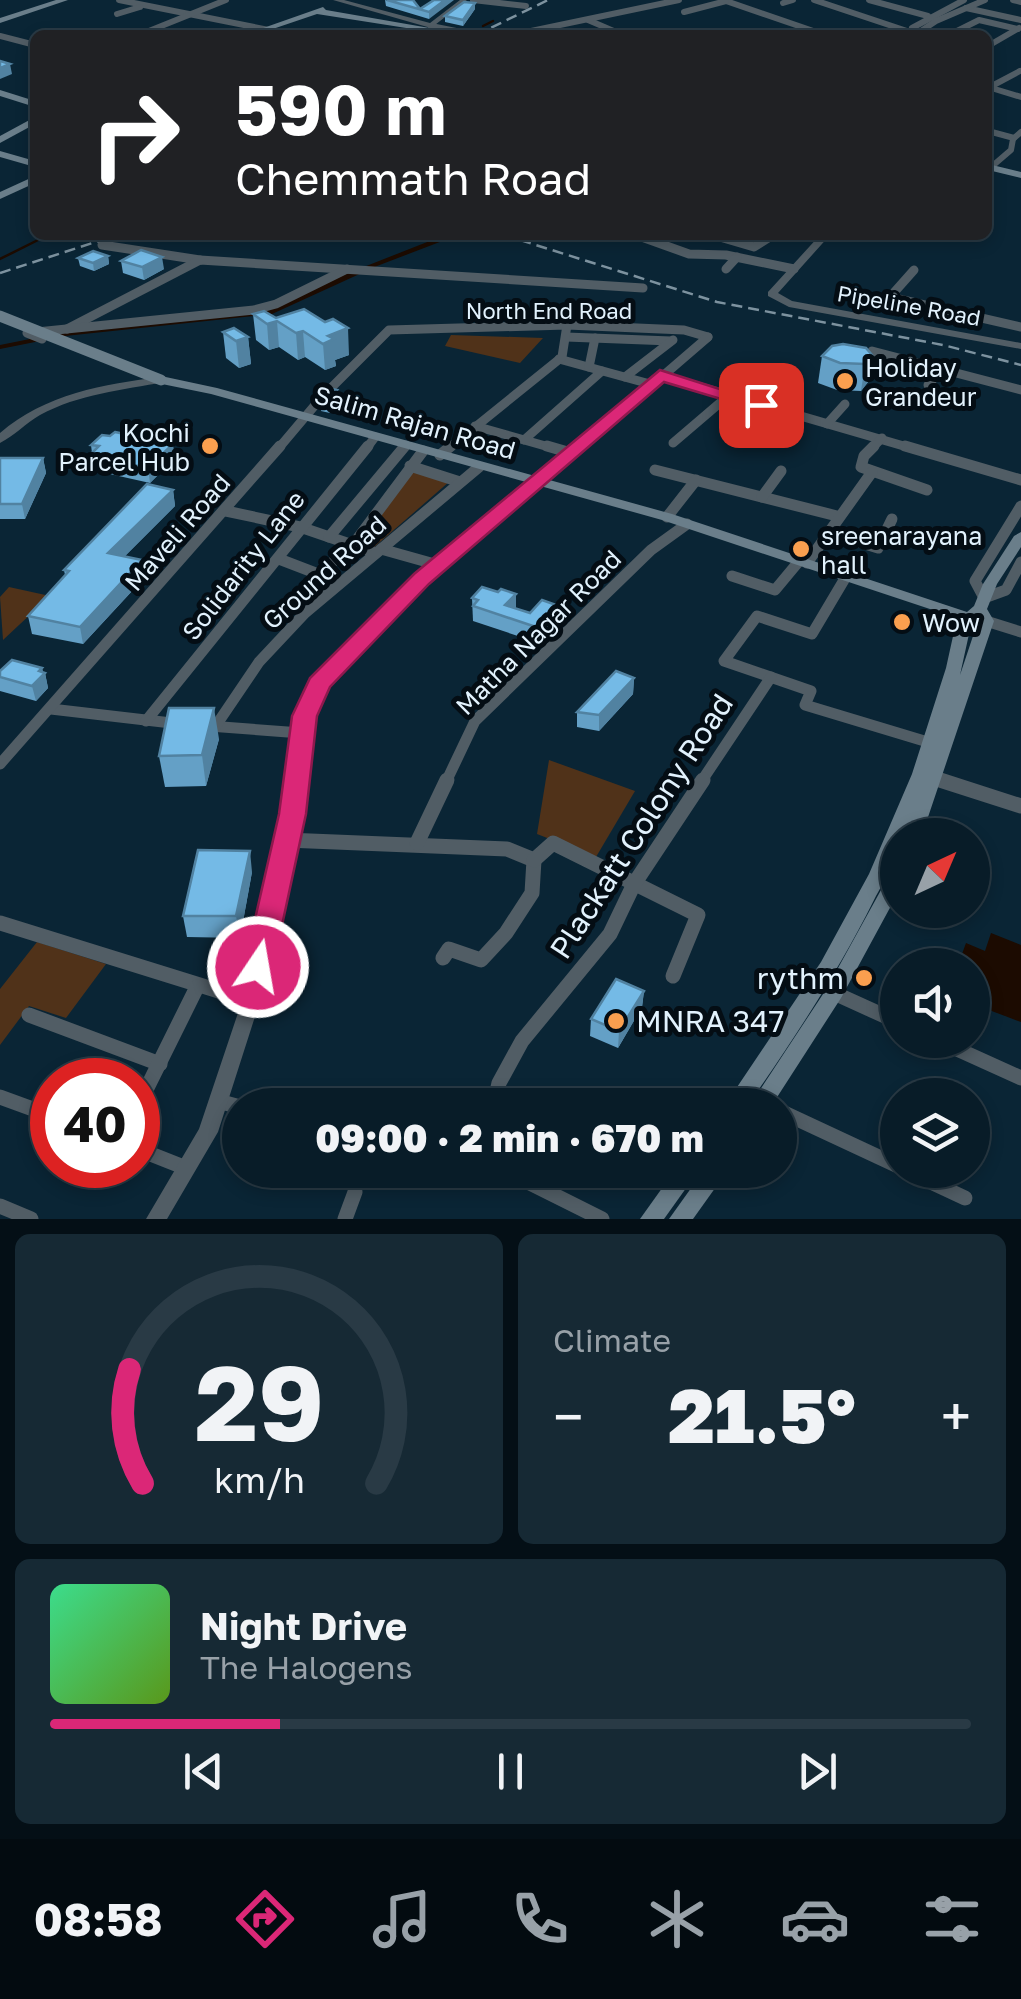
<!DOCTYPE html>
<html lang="en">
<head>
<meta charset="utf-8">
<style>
  :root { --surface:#081c28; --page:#162934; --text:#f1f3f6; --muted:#98a1a8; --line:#293a45; --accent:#db2777 }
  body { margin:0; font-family:"Golos Text",sans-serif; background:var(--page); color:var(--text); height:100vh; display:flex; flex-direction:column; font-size:38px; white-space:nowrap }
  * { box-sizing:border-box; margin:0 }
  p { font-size:32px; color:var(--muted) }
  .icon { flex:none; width:55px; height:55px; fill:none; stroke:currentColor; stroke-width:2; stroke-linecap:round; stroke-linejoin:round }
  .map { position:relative; height:1219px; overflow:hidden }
  .side { display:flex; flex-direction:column; gap:15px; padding:15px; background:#040f16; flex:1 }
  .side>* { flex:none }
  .banner { position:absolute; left:30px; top:30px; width:962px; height:210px; border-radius:15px; box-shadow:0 5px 15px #0003,0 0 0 2px var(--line); background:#202124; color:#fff; overflow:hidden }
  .needle { width:65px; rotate:44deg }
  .tools { position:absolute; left:880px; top:818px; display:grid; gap:20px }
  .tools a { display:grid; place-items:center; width:110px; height:110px; border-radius:50%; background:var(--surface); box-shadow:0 5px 15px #0003,0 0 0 2px var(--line); font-size:50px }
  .speed { position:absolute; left:30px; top:1058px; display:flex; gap:20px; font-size:50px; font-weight:700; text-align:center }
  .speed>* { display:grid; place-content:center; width:130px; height:130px; border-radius:50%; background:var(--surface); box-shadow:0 5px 15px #0003,0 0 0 2px var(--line); line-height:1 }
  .speed .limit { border:15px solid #d22; background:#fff; color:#111 }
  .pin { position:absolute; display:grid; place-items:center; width:85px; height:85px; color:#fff; margin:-42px; border-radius:20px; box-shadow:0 5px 15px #0006 }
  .me { position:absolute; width:110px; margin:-55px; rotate:12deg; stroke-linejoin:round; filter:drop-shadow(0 0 8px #0008) }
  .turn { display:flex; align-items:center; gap:35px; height:210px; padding:0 40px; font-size:45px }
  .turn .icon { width:130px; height:130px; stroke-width:2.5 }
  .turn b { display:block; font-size:70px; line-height:85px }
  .big { font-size:75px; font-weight:800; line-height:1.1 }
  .side .tile { flex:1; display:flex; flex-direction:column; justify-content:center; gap:15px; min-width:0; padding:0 35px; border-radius:15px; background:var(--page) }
  .side .dial { align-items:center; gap:0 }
  .dial svg { height:260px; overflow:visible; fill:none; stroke:var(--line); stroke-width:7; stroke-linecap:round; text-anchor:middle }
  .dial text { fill:var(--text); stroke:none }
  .song { display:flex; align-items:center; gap:30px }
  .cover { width:120px; height:120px; border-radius:15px; background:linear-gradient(135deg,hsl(150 70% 55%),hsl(90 70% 35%)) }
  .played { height:10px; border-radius:5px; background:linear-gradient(90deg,var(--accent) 25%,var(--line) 25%) }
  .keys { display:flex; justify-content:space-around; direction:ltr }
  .heat { display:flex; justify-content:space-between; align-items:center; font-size:55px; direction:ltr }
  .side .tiles { flex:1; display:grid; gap:15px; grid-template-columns:1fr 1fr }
  .tile:last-child { grid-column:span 2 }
  .trip { position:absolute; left:222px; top:1088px; width:575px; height:100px; border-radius:50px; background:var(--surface); box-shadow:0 5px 15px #0003,0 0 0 2px var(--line); font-weight:800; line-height:100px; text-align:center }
  .tabs { display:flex; height:160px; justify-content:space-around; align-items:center; background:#030b10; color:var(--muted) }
  .tabs .icon { width:70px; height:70px }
  .tabs .active { color:var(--accent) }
  .tabs b { font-size:45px; color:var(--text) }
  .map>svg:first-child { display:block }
  .green { fill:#503219 }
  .water { fill:#1c0b01 }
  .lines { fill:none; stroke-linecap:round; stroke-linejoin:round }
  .stream { stroke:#1c0b01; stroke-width:2.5 }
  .minor-far3 { stroke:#515d65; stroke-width:6 }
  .minor-far2 { stroke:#515d65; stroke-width:9 }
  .minor-far1 { stroke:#515d65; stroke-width:11 }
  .minor { stroke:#515d65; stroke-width:15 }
  .tertiary { fill:#515d65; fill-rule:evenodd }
  .secondary { fill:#6a7e8a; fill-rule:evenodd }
  .rail { stroke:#7d929f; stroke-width:2.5; stroke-dasharray:11 6; stroke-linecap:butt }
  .secondary-bridge { stroke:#6a7e8a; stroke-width:11 }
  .wall { fill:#64a0c6 }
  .shaded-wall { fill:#5182a1 }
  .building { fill:#74bae6; stroke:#5182a1; stroke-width:2.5 }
  .route { fill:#db2777; stroke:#8e194d; stroke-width:2.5 }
  .poi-dot { fill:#fa9f4f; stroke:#040d14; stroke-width:4 }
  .labels { text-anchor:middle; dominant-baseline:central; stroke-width:10; stroke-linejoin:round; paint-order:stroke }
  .far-street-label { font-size:22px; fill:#e2f2fd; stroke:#040d14 }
  .poi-label { font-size:25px; fill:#e2f2fd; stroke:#040d14; text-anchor:start }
  .street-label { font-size:25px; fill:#e2f2fd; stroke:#040d14 }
  .near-street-label { font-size:30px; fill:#e2f2fd; stroke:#040d14 }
  .near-poi-label { font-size:30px; fill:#e2f2fd; stroke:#040d14; text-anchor:end }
</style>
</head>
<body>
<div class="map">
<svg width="1021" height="1219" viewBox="0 0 1021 1219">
  <rect width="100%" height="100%" fill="#0a2535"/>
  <g class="green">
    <path d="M451,335L543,338L520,363L445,346Z"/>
    <path d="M414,471L450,481L372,549L359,545Z"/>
    <path d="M9,587L50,596L3,640L0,597Z"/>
    <path d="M549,760L635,791L596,857L537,834Z"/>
    <path d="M37,942L106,964L66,1018L29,1006L0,1045V989Z"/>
  </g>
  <g class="water">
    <path d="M445,235H458L377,266L272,314L65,336L0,349V345L60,333L252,311Z"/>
    <path d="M991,933L1021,945V1022L973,1004L972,965H958L966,943L985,951Z"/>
  </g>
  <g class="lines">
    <g class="stream">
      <path d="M483,26L493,21"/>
      <path d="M0,259L46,236"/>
    </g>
    <g class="minor-far3">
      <path d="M119,0L294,35"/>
      <path d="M473,0L526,6"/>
      <path d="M723,0L825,35"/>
      <path d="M814,0L907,31"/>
      <path d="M869,0L928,16"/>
      <path d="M1013,0L1021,2"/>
      <path d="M783,3L793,0"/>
      <path d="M966,8L1021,20"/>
      <path d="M684,12L726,1"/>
      <path d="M117,14L140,7"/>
      <path d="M588,20L623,35"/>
      <path d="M431,26L461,32"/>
      <path d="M912,28L964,0"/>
      <path d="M139,35L226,0"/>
      <path d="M512,35L679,0"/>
      <path d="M915,35L936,21L985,0"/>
      <path d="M949,35L979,20L1018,29"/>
      <path d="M0,36L35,45"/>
      <path d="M988,46L1019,28"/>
      <path d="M988,87L1021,97"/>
      <path d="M988,88L1020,71"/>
      <path d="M988,131L1014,138"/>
      <path d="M990,168L1011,150L1013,139L1021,132"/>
    </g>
    <g class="minor-far2">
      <path d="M636,235L689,254L726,255L794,269"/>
      <path d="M713,235L754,247L773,235"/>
      <path d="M102,245L200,260"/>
      <path d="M726,269L737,257"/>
      <path d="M914,270L890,297L1021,327"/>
      <path d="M67,329L200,260L643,288"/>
      <path d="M566,337L671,341"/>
      <path d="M42,339L27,333L254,310L276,304L347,269"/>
      <path d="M872,351L1021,390"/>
      <path d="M559,359L650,384"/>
      <path d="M589,367L595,338"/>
      <path d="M660,375L914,449"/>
      <path d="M625,377L673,340"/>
      <path d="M928,385L942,369"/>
      <path d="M827,424L845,404"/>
      <path d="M475,426L556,449"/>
      <path d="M524,440L602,371"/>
      <path d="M673,443L728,396"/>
      <path d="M278,449L321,398L389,330L567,325L684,330L708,337"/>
      <path d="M366,449L375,437"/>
      <path d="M448,449L562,357L567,325"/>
      <path d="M578,449L708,337"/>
      <path d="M871,449L882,438"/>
    </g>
    <g class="minor-far1">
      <path d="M547,446L571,453"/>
      <path d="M874,446L864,456L861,467L927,490"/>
      <path d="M905,446L1021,480"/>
      <path d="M440,455L451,446"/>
      <path d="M410,466L460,482"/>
      <path d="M655,470L837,516"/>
      <path d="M538,483L581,446"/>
      <path d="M762,497L781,471"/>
      <path d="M1021,506L975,581L984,598L1006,590L1021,562"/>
      <path d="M226,511L300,527L376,553"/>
      <path d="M667,517L696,480"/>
      <path d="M826,532L878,548L892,519"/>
      <path d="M329,537L405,446"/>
      <path d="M381,549L438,565"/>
      <path d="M279,559L339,582"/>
      <path d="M807,563L872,472"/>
      <path d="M318,574L352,546L423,451"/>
      <path d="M847,575L812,634L757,616L724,661L811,691L805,705L931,743"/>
      <path d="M732,576L775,590L800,560"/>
      <path d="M986,621L1021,632"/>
      <path d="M51,709L180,724"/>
      <path d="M146,721L368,446"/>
      <path d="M209,726L301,733"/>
      <path d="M215,727L259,662L305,613L479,467"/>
      <path d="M0,764L280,446"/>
      <path d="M934,778L947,782"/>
      <path d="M446,782L475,721L651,550L687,524"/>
      <path d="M701,782L771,677"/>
    </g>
    <g class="minor">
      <path d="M940,780L1021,806"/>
      <path d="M286,840L507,849L534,860L532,893L506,933L481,960L449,949L443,958"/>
      <path d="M417,843L447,780"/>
      <path d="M534,860L553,843L698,915L673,976"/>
      <path d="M0,923L251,1001"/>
      <path d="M834,993L898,1022"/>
      <path d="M29,1015L160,1064"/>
      <path d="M937,1040L1021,1078"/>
      <path d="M0,1097L52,1116"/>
      <path d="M218,1101L240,1107"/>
      <path d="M494,1105L499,1083L522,1041L610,934L634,884L703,780"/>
      <path d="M138,1106L197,987"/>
      <path d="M780,1111L898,1166"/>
      <path d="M138,1149L186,1168"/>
      <path d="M504,1170L602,1219"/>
      <path d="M905,1170L965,1198"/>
      <path d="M0,1206L31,1219"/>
      <path d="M345,1219L355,1192"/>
    </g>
    <g class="tertiary">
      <path d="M333,0H344L430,23L460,0H467L431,28Z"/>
      <path d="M820,235H830L778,293L792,301L1021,343V349L789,307L768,296V292Z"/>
      <path d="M161,377L167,380L165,382C122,390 79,394 40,415C26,423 14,436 0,443V433C45,394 104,384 161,377Z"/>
      <path d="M538,479L544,483L542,486L427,582L325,686L311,716L300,814L260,1001L218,1132L167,1219H146L199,1129L242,1001L284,814L297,716L312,684L417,576L534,480Z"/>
    </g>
    <g class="secondary">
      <path d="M56,0H68L0,23V18Z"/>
      <path d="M323,7L326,10L470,35H451L317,14L255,35H243Z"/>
      <path d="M0,90L35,101V107L0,96Z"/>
      <path d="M35,117V124L0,143V136Z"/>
      <path d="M0,151L35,161V167L0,157Z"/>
      <path d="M988,164L1021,172V178L988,170Z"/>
      <path d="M35,176V183L0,199V192Z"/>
      <path d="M161,376L217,388L672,514L967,612L974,606L983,584L1014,536L1021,532V547L997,584L987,609L994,621L922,835H898C898,859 885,879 874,900C838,972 794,1039 748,1105H725L821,962L869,874L912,774L946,668L957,618L662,520L211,394L157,383L155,380ZM973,616H976L978,621L960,675Z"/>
      <path d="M898,868V893L841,998L772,1105H750L827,988L892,870Z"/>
      <path d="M675,1170H699L664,1219H640Z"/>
      <path d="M704,1170H728L693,1219H669Z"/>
    </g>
    <g class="rail">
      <path d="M476,35L548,0"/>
      <path d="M504,235L717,302L943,345L1021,365"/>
      <path d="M0,273L117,235"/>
    </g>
    <path class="secondary-bridge" d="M0,316L161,380"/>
  </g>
  <g class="wall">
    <path d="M385,0L420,9L434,0L429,19L386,6Z"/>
    <path d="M475,9L463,26L445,22V16Z"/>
    <path d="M108,256L109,264L94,271L80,266L78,258Z"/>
    <path d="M121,261L164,269L144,280L123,273Z"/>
    <path d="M304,309L349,355L335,360L336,366L325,370L305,357L298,360L279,347L269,350L256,340L253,314L276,318Z"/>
    <path d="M223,332L248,337L251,364L239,368L226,358Z"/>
    <path d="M872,355L868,382L861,391L837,390L818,383L822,356Z"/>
    <path d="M327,388L338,404L330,413L321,411L320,397Z"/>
    <path d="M91,445L175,458L150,483L92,470L89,456L92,453Z"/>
    <path d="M0,458H43L46,473L25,519H0Z"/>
    <path d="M173,490L175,506L125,556L145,577L83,644L32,634L28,616L65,575L64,570Z"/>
    <path d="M472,598L516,608L558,621L539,643L473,621Z"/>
    <path d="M42,668L43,672L45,673L48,688L36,701L0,691V671Z"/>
    <path d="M634,678L633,694L599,731L577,727V712Z"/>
    <path d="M219,739L206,786L165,787L159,756Z"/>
    <path d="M252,872L240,938L187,937L183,916Z"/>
    <path d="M644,991L642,1007L618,1048L590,1036L591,1019Z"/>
  </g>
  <g class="shaded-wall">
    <path d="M445,0H454L429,19V12Z"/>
    <path d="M475,3V9L463,26V20Z"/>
    <path d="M10,64L12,74L0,79V68Z"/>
    <path d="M108,256L109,264L94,271L93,263Z"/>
    <path d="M162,257L164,269L144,280L142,267Z"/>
    <path d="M277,321L279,347L269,350L267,324Z"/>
    <path d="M348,328L349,355L335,360L336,366L325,370L323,344L328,336Z"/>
    <path d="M303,331L305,357L298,360L296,333Z"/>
    <path d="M248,337L251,364L239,368L236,341Z"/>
    <path d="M872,355L868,382L861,391L865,364Z"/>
    <path d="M337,390L338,404L330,413L329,399Z"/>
    <path d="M173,444L175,458L150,483L148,468Z"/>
    <path d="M43,458L46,473L25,519L22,504Z"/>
    <path d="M173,490L175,506L111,570L108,553Z"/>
    <path d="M142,560L145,577L83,644L80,627Z"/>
    <path d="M516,594V609L505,605Z"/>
    <path d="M559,606L558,621L539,643V628Z"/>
    <path d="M42,668L43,675L45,673L48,688L36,701L32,686Z"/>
    <path d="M634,678L633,694L599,731V715Z"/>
    <path d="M214,708L219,739L206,786L202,755Z"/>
    <path d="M250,851L252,872L240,938L236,916Z"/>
    <path d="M644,991L642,1007L618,1048L619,1031Z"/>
    <path d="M981,1104L972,1133V1115Z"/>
  </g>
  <g class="building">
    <path d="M387,0H413L420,9L434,0H445L429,12Z"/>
    <path d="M464,2L475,3L463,20L445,16Z"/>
    <path d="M0,61L10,64L0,68Z"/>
    <path d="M141,250L162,257L142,267L121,261Z"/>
    <path d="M93,251L108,256L93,263L78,258Z"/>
    <path d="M304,309L325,322L333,319L348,328L328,336L334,339L323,344L303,331L296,333L277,321L267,324L253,314L264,311L276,318Z"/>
    <path d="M234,328L248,337L236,341L223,332Z"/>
    <path d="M843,344L866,348L872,355L865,364L840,363L822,356L832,346Z"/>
    <path d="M327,388L337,390L329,399L320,397Z"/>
    <path d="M115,432L173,444L148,468L89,456L99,446L91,445L102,435L110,436Z"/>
    <path d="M0,458H43L22,504H0Z"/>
    <path d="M147,484L173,490L108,553L142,560L80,627L28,616L69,571L64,570Z"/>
    <path d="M482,587L498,592L501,589L516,594L505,605L530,613L542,600L559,606L539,628L473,606L478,600L472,598Z"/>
    <path d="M12,660L42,668L39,671L45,673L32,686L0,677V671Z"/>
    <path d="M616,671L634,678L599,715L577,712Z"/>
    <path d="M169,708H214L202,755L159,756Z"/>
    <path d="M198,850L250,851L236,916H183Z"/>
    <path d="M616,979L644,991L619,1031L591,1019Z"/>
    <path d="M955,1085L968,1095H946Z"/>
    <path d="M972,1098L981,1104L972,1115Z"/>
  </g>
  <path class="route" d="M660,370L770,405L761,411L664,382L429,584L330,687L317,716L306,814L273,967L269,975L258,978L248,975L244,967L279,814L292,716L310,678L414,574Z"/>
  <g class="poi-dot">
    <circle cx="845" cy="381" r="10"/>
    <circle cx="210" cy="446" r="10"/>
    <circle cx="801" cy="549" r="10"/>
    <circle cx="902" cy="622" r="10"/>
    <circle cx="864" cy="978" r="10"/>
    <circle cx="616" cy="1021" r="10"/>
  </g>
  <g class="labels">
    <g class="far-street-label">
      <text transform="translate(909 305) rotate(10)">Pipeline Road</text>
      <text x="549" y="310">North End Road</text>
    </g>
    <g class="poi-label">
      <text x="865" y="367">Holiday<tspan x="865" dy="29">Grandeur</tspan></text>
      <text x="190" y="432" text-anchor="end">Kochi<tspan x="190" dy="29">Parcel Hub</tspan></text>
      <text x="821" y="535">sreenarayana<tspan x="821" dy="29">hall</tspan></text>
      <text x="922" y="622">Wow</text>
    </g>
    <g class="street-label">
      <text transform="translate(415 422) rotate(16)">Salim Rajan Road</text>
      <text transform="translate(177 532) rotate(-49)">Maveli Road</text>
      <text transform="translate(243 565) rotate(-52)">Solidarity Lane</text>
      <text transform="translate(324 572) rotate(-42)">Ground Road</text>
      <text transform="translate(538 632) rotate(-45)">Matha Nagar Road</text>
    </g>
    <g class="near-street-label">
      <text transform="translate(641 826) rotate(-57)">Plackatt Colony Road</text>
    </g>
    <g class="near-poi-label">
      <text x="844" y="978">rythm</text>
      <text x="636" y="1021" text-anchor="start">MNRA 347</text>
    </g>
  </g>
</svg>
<div class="tools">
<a><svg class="needle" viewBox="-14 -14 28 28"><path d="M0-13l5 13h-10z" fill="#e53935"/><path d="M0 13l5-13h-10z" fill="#98a1a8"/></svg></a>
<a><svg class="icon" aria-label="sound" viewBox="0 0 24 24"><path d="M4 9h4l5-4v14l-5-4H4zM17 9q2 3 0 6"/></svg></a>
<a><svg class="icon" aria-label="layers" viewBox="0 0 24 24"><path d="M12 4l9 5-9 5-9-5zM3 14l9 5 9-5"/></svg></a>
</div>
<div class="speed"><div class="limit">40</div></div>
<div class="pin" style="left:761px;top:405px;background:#d93025"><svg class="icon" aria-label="arrive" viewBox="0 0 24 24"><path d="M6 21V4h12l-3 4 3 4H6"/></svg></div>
<svg class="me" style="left:258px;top:967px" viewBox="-20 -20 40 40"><circle r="17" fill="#db2777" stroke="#fff" stroke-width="3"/><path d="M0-11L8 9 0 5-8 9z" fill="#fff"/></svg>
<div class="trip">09:00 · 2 min · 670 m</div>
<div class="banner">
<div class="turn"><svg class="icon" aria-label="right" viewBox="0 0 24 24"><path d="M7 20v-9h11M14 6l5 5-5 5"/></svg><div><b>590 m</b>Chemmath Road</div></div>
</div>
</div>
<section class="side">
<div class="tiles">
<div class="tile dial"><svg viewBox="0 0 100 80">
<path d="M14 69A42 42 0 1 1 86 69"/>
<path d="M14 69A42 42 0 0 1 10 34" stroke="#db2777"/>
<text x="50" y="56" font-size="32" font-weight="700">29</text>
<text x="50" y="72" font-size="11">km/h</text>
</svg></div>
<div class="tile"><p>Climate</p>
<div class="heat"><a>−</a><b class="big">21.5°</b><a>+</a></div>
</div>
<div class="tile">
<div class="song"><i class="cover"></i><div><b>Night Drive</b><p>The Halogens</p></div></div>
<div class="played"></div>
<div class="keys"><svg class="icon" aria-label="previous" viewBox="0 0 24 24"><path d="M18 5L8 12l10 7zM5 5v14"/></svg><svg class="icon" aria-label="pause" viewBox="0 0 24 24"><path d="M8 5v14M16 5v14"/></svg><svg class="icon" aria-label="next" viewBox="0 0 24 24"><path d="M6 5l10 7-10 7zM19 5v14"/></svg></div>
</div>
</div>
</section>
<nav class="tabs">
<b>08:58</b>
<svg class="icon active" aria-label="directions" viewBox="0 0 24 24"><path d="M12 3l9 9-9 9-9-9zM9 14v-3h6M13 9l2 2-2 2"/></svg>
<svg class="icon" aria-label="music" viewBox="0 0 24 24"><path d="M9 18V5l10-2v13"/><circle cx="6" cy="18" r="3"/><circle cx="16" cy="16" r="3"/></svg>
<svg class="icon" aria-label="phone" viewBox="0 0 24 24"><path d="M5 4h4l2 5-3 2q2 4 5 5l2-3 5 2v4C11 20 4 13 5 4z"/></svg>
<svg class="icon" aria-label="climate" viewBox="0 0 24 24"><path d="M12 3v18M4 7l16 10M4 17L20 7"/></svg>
<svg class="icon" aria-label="car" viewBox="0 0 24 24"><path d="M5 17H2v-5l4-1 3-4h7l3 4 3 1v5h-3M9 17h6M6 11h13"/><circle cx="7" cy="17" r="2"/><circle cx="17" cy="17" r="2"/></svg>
<svg class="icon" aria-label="filters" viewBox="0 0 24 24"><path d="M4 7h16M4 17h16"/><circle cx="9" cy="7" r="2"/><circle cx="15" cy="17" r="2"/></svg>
</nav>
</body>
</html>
